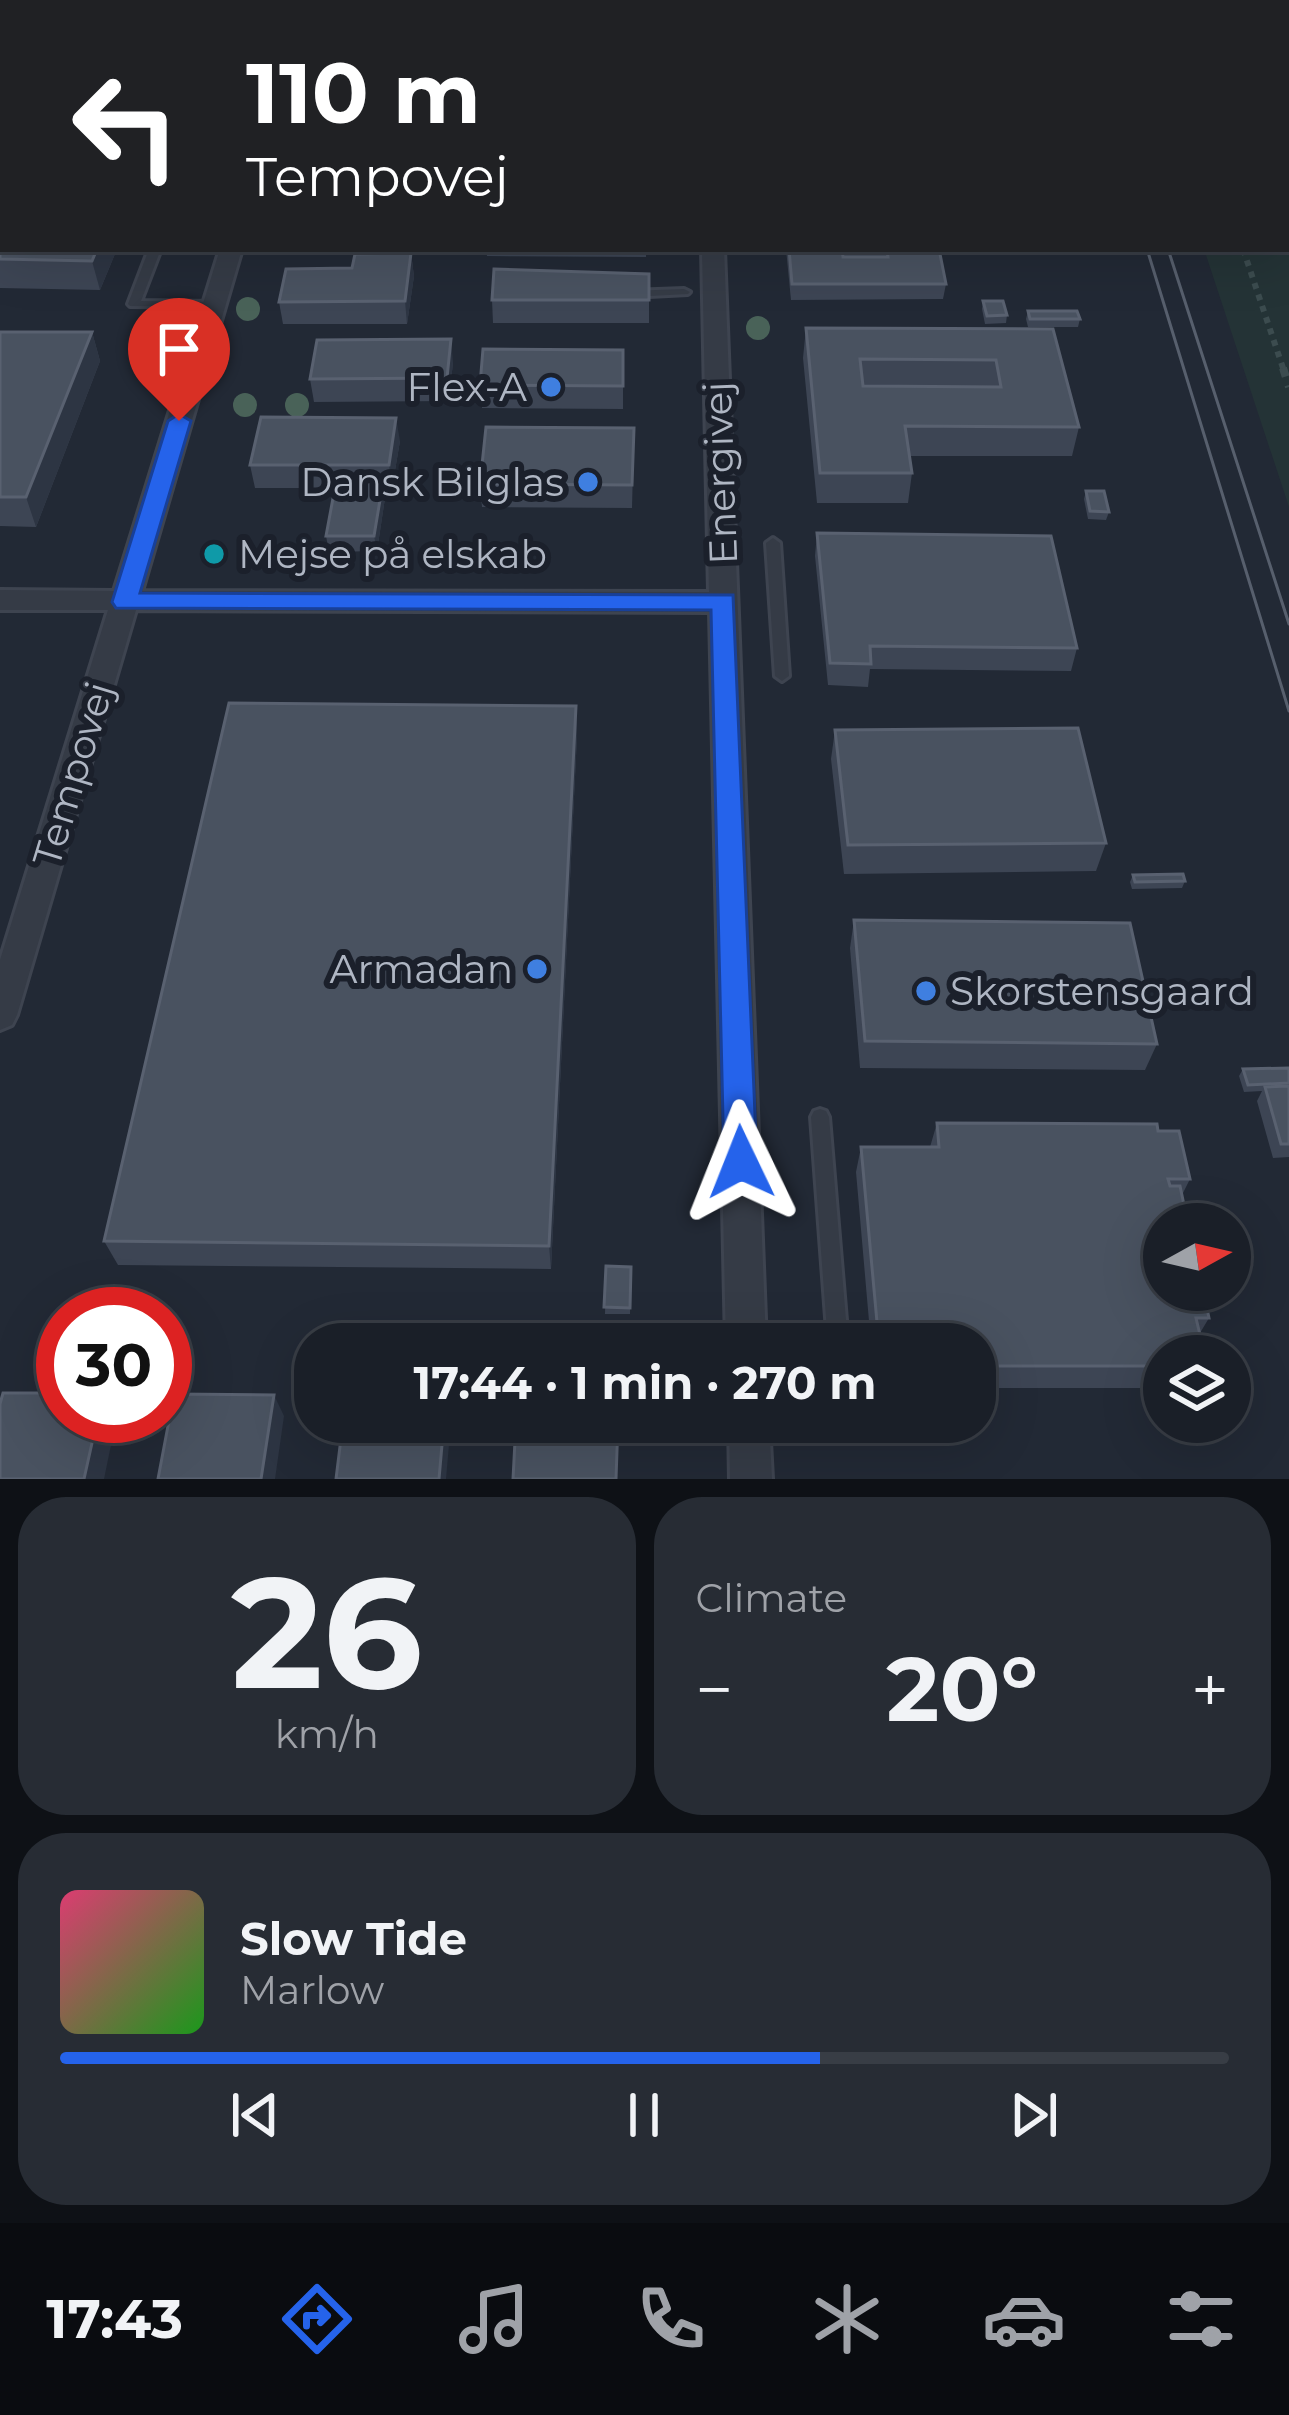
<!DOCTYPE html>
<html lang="en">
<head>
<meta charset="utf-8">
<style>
  :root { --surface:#1a1f28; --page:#272c34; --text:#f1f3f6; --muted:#9fa2a8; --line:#383d45; --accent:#2563eb }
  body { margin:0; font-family:Montserrat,sans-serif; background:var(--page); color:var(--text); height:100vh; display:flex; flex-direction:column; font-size:45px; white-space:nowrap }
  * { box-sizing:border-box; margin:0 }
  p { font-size:39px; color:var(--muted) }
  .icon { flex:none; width:66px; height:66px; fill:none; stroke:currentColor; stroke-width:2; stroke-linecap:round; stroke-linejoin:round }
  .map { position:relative; height:1479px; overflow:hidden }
  .sheet { display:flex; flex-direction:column; gap:18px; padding:18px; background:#0e1116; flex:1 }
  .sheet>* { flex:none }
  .top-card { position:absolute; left:0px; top:0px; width:1290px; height:252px; box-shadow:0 12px 48px #0002,0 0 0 3px var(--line); background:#202124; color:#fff; overflow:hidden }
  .needle { width:78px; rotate:82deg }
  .buttons { position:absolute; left:1143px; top:1203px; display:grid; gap:24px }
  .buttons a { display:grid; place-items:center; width:108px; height:108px; border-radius:50%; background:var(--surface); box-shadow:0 12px 48px #0002,0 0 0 3px var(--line); font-size:60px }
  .speed { position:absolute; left:36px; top:1287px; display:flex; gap:24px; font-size:60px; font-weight:700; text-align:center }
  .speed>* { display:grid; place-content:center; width:156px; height:156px; border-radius:50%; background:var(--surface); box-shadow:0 12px 48px #0002,0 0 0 3px var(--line); line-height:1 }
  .speed .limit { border:18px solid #d22; background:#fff; color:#111 }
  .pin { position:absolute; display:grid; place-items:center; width:102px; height:102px; color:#fff; margin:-123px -51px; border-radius:50% 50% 50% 0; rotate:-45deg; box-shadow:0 0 12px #0007 }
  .pin .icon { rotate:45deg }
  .me { position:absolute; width:132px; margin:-66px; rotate:358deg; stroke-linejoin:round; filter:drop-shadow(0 0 9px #0008) }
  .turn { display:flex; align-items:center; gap:42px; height:252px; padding:0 48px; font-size:54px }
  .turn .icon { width:156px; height:156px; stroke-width:2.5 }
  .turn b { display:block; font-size:84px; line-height:102px }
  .big { font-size:90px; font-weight:700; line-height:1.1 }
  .sheet .widget { flex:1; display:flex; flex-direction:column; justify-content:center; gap:18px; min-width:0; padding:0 42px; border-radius:48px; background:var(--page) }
  .sheet .dial { align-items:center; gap:0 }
  .dial b { font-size:156px; line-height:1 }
  .song { display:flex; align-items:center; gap:36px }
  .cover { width:144px; height:144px; border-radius:18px; background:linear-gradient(135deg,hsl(340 70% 55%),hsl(120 70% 35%)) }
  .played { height:12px; border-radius:6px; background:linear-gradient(90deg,var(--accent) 65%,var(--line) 65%) }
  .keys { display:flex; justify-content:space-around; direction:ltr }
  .heat { display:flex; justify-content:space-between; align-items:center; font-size:66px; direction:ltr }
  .sheet .tiles { flex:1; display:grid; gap:18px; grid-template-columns:1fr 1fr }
  .widget:last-child { grid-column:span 2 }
  .trip { position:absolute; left:294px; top:1323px; width:702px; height:120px; border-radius:48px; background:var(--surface); box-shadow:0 12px 48px #0002,0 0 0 3px var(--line); font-weight:700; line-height:120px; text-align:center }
  .tab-bar { display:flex; height:192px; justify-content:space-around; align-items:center; background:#0a0c10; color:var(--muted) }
  .tab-bar .icon { width:84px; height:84px }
  .tab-bar .selected { color:var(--accent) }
  .tab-bar b { font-size:54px; color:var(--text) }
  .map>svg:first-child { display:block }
  .green { fill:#243336 }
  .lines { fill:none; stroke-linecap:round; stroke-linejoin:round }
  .lane-casing { stroke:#3e4450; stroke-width:6 }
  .street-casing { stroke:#3e4450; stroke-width:6 }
  .path-far1 { stroke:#3c4c4f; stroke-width:6; stroke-dasharray:6 6; stroke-linecap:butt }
  .path { stroke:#3c4c4f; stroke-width:8; stroke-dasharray:9 9; stroke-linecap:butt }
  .lane { fill:#353b46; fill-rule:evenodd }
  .street { fill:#353b46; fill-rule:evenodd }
  .tram { stroke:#575f6d; stroke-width:3 }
  .tree { fill:#496258 }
  .wall { fill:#3d4554 }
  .shaded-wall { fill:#2d3543 }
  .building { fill:#495260; stroke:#596170; stroke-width:3; fill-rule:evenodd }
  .route { fill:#2563eb; stroke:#184099; stroke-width:3 }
  .shop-dot { fill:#3f7fe0; stroke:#1b202b; stroke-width:4.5 }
  .culture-dot { fill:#0f9aa8; stroke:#1b202b; stroke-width:4.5 }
  .labels { text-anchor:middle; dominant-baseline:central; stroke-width:12; stroke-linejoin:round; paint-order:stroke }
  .poi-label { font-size:39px; fill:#afb6c3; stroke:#1b202b; text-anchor:end }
  .street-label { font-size:39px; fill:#afb6c3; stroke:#1b202b }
</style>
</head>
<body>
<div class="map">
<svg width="1289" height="1479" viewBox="0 0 1289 1479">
  <rect width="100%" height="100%" fill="#222935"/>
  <path class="green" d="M1289,105V507L1204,249H1287Z"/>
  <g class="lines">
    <g class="lane-casing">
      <g id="lane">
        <path d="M240,0H250L249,3H239Z"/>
        <path d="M149,249H161L141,301L214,302L218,303V307L130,306L128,304Z"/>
        <path d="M684,289L690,292L688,294L630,297L624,294L630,291Z"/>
        <path d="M773,538L780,543L789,676L782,681L775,676L766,543Z"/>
        <path d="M820,1109L826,1111L829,1117L848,1344H828L811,1117L814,1111Z"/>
      </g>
    </g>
    <g class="street-casing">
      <g id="street">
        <rect x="696" y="0" width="18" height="3"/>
        <path d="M220,249H242L142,591L709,592L702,249H724L766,1344H726L710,612L136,610L17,1015L12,1025L0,1030V960L108,610H0V590L114,591Z"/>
        <path d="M729,1422H769L772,1479H730Z"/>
      </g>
    </g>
    <path class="path-far1" d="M1243,249L1284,371"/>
    <path class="path" d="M1283,368L1289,387"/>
    <use href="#lane" class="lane"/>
    <use href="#street" class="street"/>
    <g class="tram">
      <path d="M1147,249L1289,711"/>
      <path d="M1168,249L1289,624"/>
    </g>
  </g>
  <g class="tree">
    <circle cx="248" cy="309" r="12"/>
    <circle cx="758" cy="328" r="12"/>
    <circle cx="245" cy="405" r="12"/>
    <circle cx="297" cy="405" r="12"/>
  </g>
  <g class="wall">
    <path d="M0,0H174L173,3H3V111H0Z"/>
    <rect x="524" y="0" width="129" height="3"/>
    <path d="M771,0H972L973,3H771Z"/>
    <path d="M1207,0H1289V36H1287V3H1209Z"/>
    <path d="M0,151L117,249L100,290L0,288Z"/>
    <path d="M486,249H646V257L487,256Z"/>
    <path d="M786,249H939L946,284L943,299L791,300Z"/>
    <path d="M411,253L414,276L407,324H283L279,302Z"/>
    <path d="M649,274V323H493L492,300Z"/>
    <path d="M983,301L1007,315L1006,323L985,324L982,309Z"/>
    <path d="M1028,311L1080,319L1078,327H1028L1026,319Z"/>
    <path d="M806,328L1053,329L1079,427L1072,456H909L912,473L908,503H817L803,358Z"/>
    <path d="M0,332H92L100,361L36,527L0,526Z"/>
    <path d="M623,350V409L482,408L480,385Z"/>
    <path d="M453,362L449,401L314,402L310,379Z"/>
    <path d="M634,428L632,508L482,507L480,484Z"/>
    <path d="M400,441L392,488H384L385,498L377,551L329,552L326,536L335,488H255L250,465Z"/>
    <path d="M1086,491L1109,512L1106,520L1088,519L1084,499Z"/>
    <path d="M817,533L1077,648L1071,671L870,669L868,687L828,685L815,556Z"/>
    <path d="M576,706L577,736L551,1269L118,1265L104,1241Z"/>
    <path d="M835,730L1106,843L1096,871L844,874L831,759Z"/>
    <path d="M1133,875L1185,881L1182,888L1132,889L1130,882Z"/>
    <path d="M854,920L1157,1044L1145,1070L860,1068L850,948Z"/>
    <path d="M1289,1068V1157L1273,1158L1257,1101L1262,1091L1244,1092L1239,1076L1243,1069Z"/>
    <path d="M937,1123L1158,1131L1190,1179L1182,1195L1209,1318L1200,1333L1164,1356V1388H975V1344H871L856,1172L861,1147H930Z"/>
    <path d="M606,1266L631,1267L630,1314H605Z"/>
  </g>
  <g class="shaded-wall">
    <path d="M97,249H117L100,290L92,261Z"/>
    <path d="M411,253L414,276L407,324L405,301Z"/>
    <path d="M92,332L100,361L36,527L26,497Z"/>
    <path d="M451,339L453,362L449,401L447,378Z"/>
    <path d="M396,418L400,441L392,488L389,465Z"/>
    <path d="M383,482L385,498L377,551L374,536Z"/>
    <path d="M576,706L577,736L551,1269L549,1246Z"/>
    <path d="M274,1395L284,1416L275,1479H261Z"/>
    <path d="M98,1416H117L104,1479H84Z"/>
    <path d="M444,1422H451L446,1479H439Z"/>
  </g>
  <g class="building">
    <path d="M0,0H161L160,3H3V89H0Z"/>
    <path d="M390,0H427L426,3H389Z"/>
    <path d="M916,0H972L973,3H917Z"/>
    <path d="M1228,0H1289V15H1287V3H1229Z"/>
    <rect x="451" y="1" width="33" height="2"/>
    <path d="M0,151H3V249H97L92,261L0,259Z"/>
    <path d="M789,249H842L843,257H888L887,249H939L946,284H792Z"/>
    <path d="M411,253L405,301L279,302L286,269L352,268L355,254Z"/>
    <path d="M494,269L649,274V300H492Z"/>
    <path d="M983,301H1003L1007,315L987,316Z"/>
    <path d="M1028,311H1077L1080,319H1030Z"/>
    <path d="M806,328L1053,329L1079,427L905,426L912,473H820ZM860,359L996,360L1001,387L863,386Z"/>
    <path d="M0,332H92L26,497H0Z"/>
    <path d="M451,339L447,378L310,379L317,340Z"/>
    <path d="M483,349L623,350V386L480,385Z"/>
    <path d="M261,417L396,418L389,465H250Z"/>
    <path d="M486,427L634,428L632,485L480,484Z"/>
    <path d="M336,482H383L374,536H326Z"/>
    <path d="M1086,491H1104L1109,512L1090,511Z"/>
    <path d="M817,533L1051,536L1077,648L870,646L871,664L830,663Z"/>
    <path d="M229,703L576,706L549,1246L104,1241Z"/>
    <path d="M1078,728L1106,843L848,845L835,730Z"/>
    <path d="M1183,874L1185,881L1135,882L1133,875Z"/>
    <path d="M854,920L1130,923L1157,1044L865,1041Z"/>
    <path d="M1289,1068V1083L1248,1085L1243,1069Z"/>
    <path d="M1289,1086V1144H1281L1265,1087Z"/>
    <path d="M937,1123L1157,1124L1158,1131H1179L1190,1179H1168L1170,1186H1180L1188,1224H1164V1290H1203L1209,1318H1196L1205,1356H1164V1366H975V1344H879L861,1147H939Z"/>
    <path d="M606,1266L631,1267L630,1308L604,1307Z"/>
    <path d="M3,1393H63V1416H98L84,1479H0V1404Z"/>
    <path d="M174,1394L274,1395L261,1479H158Z"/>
    <path d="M343,1422H444L439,1479H336Z"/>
    <path d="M516,1422H618L616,1479H513Z"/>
  </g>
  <path class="route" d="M179,414L191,421L140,593L733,595L757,1162L752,1173L741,1178L729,1173L724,1162L711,610L116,608L112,602L168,421Z"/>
  <g class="shop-dot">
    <circle cx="551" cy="387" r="12"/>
    <circle cx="588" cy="482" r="12"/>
    <circle cx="537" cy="969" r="12"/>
    <circle cx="926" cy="991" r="12"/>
  </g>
  <circle class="culture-dot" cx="214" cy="554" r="12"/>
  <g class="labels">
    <g class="poi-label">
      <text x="527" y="387">Flex-A</text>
      <text x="564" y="482">Dansk Bilglas</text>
      <text x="238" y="554" text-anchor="start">Mejse på elskab</text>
      <text x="513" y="969">Armadan</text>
      <text x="950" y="991" text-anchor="start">Skorstensgaard</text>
    </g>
    <g class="street-label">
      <text transform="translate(720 473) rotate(-92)">Energivej</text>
      <text transform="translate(73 774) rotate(-73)">Tempovej</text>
    </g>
  </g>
</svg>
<div class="buttons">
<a><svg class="needle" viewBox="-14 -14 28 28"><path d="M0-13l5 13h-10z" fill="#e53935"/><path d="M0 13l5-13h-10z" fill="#9fa2a8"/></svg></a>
<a><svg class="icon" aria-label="layers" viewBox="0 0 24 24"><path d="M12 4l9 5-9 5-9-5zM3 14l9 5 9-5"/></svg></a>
</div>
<div class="speed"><div class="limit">30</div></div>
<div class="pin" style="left:179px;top:421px;background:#d93025"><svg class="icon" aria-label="arrive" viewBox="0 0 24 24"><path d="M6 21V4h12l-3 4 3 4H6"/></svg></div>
<svg class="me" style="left:741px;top:1162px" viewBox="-20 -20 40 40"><path d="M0-17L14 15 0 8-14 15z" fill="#2563eb" stroke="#fff" stroke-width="4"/></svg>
<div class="trip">17:44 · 1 min · 270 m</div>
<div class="top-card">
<div class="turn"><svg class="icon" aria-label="left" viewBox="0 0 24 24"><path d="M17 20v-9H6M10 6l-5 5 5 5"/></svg><div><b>110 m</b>Tempovej</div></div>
</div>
</div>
<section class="sheet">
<div class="tiles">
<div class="widget dial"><b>26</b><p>km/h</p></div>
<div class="widget"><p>Climate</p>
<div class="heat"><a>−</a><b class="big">20°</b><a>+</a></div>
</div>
<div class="widget">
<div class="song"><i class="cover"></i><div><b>Slow Tide</b><p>Marlow</p></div></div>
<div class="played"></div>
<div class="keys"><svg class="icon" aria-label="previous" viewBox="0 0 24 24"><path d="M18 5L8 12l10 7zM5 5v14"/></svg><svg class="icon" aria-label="pause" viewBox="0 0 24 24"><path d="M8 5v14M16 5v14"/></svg><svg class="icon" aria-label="next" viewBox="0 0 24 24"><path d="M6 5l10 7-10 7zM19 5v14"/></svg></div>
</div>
</div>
</section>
<nav class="tab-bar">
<b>17:43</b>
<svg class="icon selected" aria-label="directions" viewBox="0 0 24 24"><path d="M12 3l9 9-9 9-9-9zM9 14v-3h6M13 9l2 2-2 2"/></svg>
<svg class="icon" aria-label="music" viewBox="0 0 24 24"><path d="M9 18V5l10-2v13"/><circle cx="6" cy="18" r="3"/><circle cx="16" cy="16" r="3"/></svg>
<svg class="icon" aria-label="phone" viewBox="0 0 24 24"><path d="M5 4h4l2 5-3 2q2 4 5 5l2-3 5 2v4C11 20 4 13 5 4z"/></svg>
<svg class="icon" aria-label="climate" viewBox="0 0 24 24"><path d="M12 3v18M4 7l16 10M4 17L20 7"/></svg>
<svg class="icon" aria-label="car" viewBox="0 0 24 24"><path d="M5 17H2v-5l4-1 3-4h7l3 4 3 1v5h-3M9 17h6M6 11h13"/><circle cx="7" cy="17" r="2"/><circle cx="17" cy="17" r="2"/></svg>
<svg class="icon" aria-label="filters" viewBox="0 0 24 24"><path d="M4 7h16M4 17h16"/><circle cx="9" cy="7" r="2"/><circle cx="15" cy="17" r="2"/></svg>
</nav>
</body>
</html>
